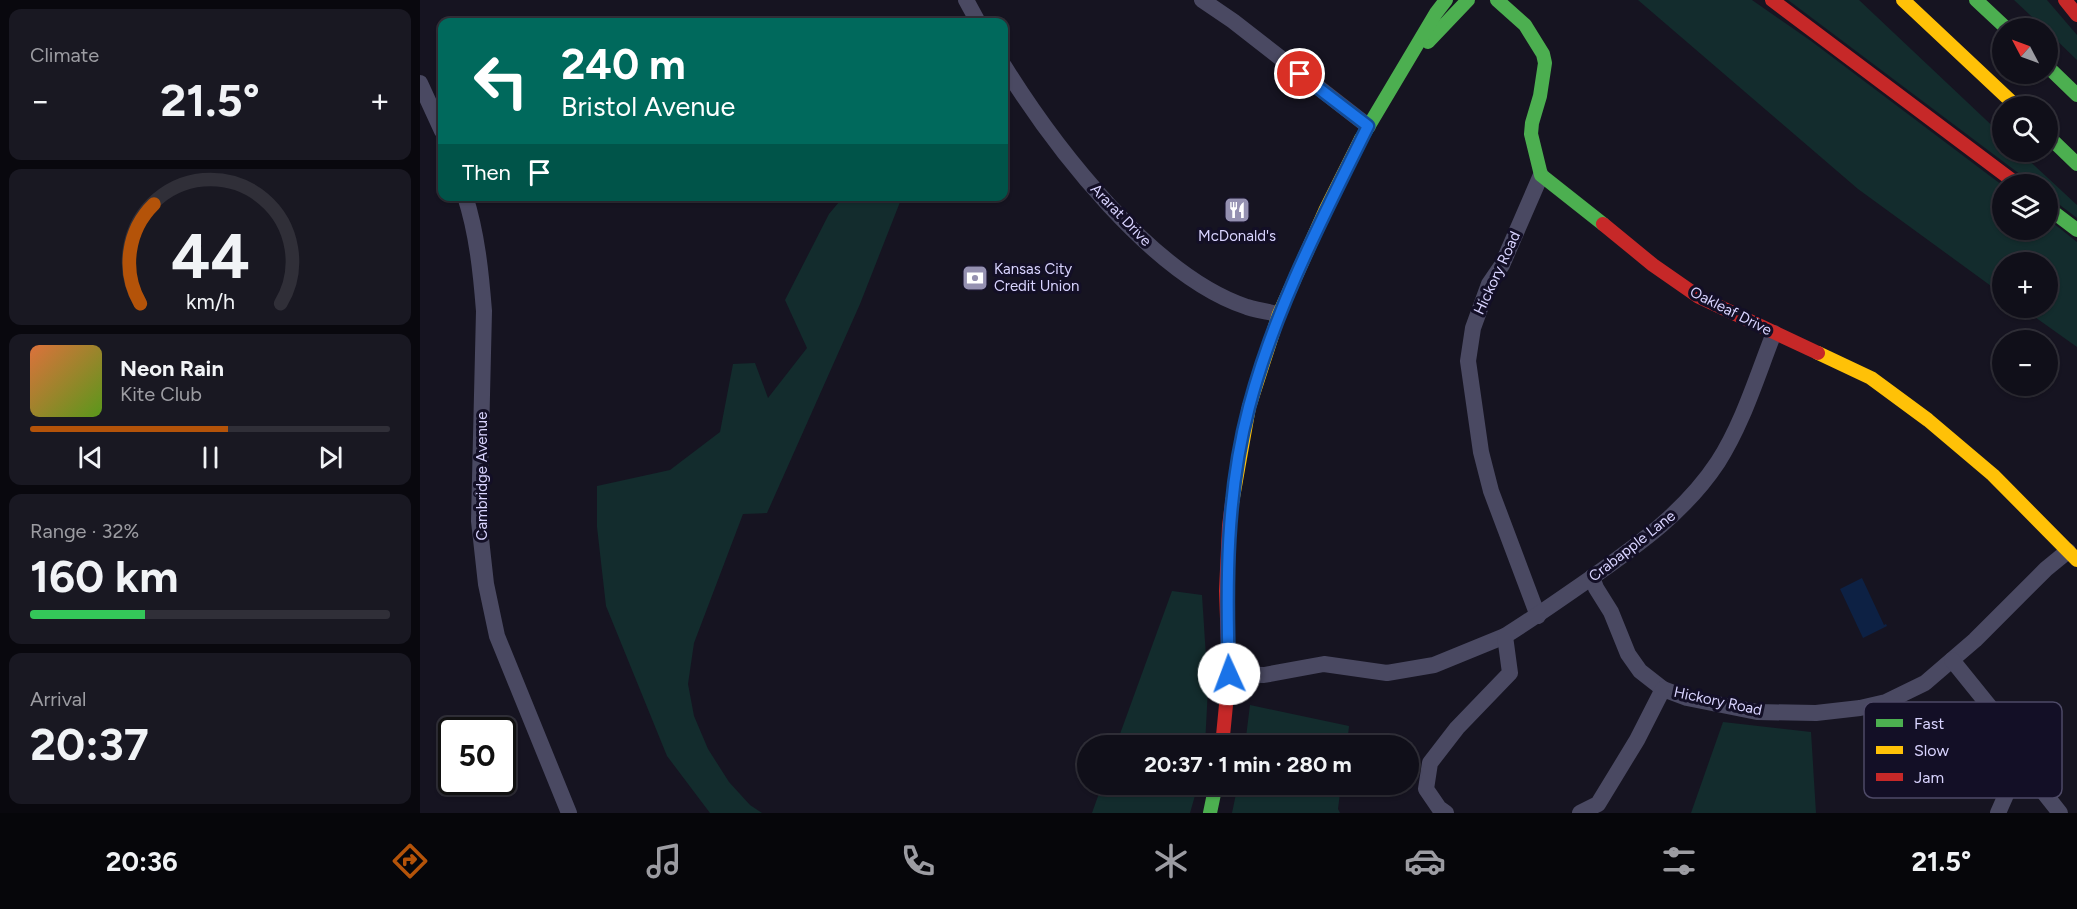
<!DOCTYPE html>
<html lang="en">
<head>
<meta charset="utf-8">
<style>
  :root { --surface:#100f19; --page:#191822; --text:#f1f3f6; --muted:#9c9ca2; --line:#302f38; --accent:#b45309 }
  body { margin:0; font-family:Figtree,sans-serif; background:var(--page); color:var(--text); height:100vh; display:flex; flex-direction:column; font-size:22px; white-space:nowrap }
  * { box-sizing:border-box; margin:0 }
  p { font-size:20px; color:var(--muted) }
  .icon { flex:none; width:33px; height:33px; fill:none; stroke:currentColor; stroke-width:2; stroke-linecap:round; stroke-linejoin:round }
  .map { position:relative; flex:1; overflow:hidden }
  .drawer { display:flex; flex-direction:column; gap:9px; padding:9px; background:#09080e; width:420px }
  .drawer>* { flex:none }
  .top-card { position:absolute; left:18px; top:18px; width:570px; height:183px; border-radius:12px; box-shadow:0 2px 4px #0004,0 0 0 2px var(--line); background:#00695c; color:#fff; overflow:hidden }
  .needle { width:39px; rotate:311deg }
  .controls { position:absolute; left:1572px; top:18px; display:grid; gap:12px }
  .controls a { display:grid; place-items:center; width:66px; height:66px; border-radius:50%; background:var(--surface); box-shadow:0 2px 4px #0004,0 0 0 2px var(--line); font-size:30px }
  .speed { position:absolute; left:18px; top:717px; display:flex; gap:12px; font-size:30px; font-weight:700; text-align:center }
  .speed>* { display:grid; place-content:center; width:78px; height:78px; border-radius:50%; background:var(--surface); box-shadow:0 2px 4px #0004,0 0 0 2px var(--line); line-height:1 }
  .speed .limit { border:3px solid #111; border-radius:9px; background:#fff; color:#111 }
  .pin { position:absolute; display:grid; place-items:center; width:51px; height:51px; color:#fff; margin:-26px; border:3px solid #fff; border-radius:50%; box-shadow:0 2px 6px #0007 }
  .me { position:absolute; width:66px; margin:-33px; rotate:358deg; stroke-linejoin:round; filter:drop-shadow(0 0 4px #0008) }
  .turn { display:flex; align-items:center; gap:21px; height:126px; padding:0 24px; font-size:27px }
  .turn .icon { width:78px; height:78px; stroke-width:2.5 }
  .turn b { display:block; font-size:42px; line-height:51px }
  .then { display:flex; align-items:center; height:57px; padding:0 24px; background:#0003; gap:12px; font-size:22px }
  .big { font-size:45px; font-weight:700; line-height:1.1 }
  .drawer .card { flex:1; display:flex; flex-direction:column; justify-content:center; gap:9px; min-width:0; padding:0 21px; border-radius:12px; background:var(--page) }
  .drawer .dial { align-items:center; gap:0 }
  .dial svg { height:156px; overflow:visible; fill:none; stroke:var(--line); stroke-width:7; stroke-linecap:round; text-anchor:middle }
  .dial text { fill:var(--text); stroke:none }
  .song { display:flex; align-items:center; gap:18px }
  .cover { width:72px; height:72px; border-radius:9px; background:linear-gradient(135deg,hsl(20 70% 55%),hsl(90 70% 35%)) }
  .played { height:6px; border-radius:3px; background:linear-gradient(90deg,var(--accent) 55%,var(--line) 55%) }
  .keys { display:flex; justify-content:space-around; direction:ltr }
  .heat { display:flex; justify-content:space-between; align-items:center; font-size:33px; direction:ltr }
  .charge { height:9px; border-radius:4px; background:linear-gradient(90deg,#34c759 32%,var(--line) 0) }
  .trip { position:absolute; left:657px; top:735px; width:342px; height:60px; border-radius:30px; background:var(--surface); box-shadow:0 2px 4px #0004,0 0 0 2px var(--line); font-weight:700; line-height:60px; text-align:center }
  .tabs { display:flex; height:96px; justify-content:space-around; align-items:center; background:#06060a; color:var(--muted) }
  .tabs .icon { width:42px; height:42px }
  .tabs .current { color:var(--accent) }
  .tabs b { font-size:27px; color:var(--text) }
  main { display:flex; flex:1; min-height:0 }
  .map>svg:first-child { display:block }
  .green { fill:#132c2d }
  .water { fill:#0d2144 }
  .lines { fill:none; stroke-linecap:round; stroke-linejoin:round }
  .street { stroke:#4a4962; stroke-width:16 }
  .fast { stroke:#4caf50; stroke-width:14 }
  .slow { stroke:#ffc107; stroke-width:14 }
  .jam { stroke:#c62828; stroke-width:14 }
  .route-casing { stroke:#114b97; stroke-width:15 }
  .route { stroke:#1a73e8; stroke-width:10 }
  .labels { text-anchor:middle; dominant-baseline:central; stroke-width:6; stroke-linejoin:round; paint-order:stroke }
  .street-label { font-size:15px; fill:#d9d4ff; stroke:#130f26 }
  .poi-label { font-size:15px; fill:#d9d4ff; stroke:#130f26 }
  .key { fill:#130f26; stroke:#4e4a67; stroke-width:1.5 }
  .key-label { font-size:16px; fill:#d9d4ff }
</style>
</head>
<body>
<main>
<section class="drawer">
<div class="card"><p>Climate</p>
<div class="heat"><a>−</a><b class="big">21.5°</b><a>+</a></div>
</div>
<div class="card dial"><svg viewBox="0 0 100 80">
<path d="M14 69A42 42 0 1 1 86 69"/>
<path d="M14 69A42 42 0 0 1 21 18" stroke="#b45309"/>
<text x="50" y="56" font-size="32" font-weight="700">44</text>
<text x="50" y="72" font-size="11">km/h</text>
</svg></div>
<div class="card">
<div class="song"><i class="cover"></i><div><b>Neon Rain</b><p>Kite Club</p></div></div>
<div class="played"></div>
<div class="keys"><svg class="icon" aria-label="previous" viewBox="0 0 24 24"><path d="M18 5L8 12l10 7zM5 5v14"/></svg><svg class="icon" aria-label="pause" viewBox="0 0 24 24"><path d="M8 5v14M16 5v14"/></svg><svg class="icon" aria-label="next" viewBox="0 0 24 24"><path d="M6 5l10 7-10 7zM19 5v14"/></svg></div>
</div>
<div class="card"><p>Range · 32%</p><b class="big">160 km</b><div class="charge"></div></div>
<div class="card"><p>Arrival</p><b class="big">20:37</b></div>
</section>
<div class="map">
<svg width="1657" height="813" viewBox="0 0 1657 813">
  <rect width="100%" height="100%" fill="#161421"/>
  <g class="green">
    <path d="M1218,0H1332L1391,41L1582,185V230H1628V219L1657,242V347L1602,308H1628V262H1582V294L1438,189Z"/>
    <path d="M1368,0H1439L1582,135V152H1600L1657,205V218L1628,196V184H1613Z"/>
    <path d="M1594,0H1627L1657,35V60L1628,32V28H1624Z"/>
    <path d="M424,196L482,197L440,304L347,513L323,514L274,643L268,684L274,716L288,749L309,782L330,805L342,813H290L247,756L186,606L177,527V486L250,470L300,432L313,364L335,363L348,398L387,348L365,300L409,214Z"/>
    <path d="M752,591L782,595L788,688L785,745H696Z"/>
    <path d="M830,705L929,726L927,745H825Z"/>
    <path d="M1303,722L1391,732L1396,813H1271Z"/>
    <path d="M818,784L921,785L918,809L920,813H812Z"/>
    <path d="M682,785V784L778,785L770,813H672Z"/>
  </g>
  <path class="water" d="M1442,578L1464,625L1466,624L1467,626L1443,638L1420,589Z"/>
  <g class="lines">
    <g class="street">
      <path d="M546,0L558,22"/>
      <path d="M782,0L813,21L948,126"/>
      <path d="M584,66C635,148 733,276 827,307C837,310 848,312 859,314"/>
      <path d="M0,83L22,131"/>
      <path d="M45,196C57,233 61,273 64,311L59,521L66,584L77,636L149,813"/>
      <path d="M1172,577L1176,588L1191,612L1208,654L1220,671L1243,689L1267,698L1337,712L1396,713L1440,708L1466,702L1505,683L1555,640L1626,569L1648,551"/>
      <path d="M1118,616L1071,491L1061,452L1048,361L1053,328L1069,284L1082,265L1121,175"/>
      <path d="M1532,660L1595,738L1625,794L1640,813"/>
      <path d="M809,674L844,675L904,664L967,673L1014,665L1085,636"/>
      <path d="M1026,813L1019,808L1006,789L1010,763L1037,728L1090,673L1085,636C1114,618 1142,598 1171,578C1219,544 1265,512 1298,462C1323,423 1337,376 1354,333"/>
      <path d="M1160,813L1178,804L1217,740L1243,689"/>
      <path d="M1578,813L1604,754"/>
    </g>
    <g class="fast">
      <path d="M1077,0L1105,25L1123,54L1125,63L1120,96L1112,123L1111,134L1121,175L1183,224"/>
      <path d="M1556,0L1586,28"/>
      <path d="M1008,42L1048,0"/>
      <path d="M1628,67L1657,95"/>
      <path d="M1628,136L1657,164"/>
      <path d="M941,139L1016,13L1026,0"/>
      <path d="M1628,208L1657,230"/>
      <path d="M790,813L796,784"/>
    </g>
    <g class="slow">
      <path d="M1483,0L1596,106"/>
      <path d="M1398,353L1451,378L1508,420L1573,475L1657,560"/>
      <path d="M812,503L829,407L859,314L905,211L941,139"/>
    </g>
    <g class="jam">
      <path d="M1352,0L1597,184"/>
      <path d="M1645,0L1657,15"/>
      <path d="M1183,224L1233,265L1279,297L1398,353"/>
      <path d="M802,746L809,674L806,591L809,526L812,503"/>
    </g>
  </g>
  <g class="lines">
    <g class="route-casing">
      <path id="route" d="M809,674C806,584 806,494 829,407C855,308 903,217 948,126L880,74"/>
    </g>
    <use href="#route" class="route"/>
  </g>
  <defs>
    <g id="restaurant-square" transform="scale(1.35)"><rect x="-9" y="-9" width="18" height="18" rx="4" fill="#9591b1" stroke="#130f26"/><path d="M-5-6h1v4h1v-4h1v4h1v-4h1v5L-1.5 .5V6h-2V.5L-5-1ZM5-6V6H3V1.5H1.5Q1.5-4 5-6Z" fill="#fff"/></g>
    <g id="bank-square" transform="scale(1.35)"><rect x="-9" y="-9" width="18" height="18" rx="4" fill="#9591b1" stroke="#130f26"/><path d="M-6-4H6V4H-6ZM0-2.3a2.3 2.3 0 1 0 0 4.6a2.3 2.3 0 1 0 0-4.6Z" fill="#fff"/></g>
  </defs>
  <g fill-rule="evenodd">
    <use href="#restaurant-square" x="817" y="210"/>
    <use href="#bank-square" x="555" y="278"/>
  </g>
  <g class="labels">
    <g class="street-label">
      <text transform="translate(701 215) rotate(46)">Ararat Drive</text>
      <text transform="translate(1077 273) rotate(-65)">Hickory Road</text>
      <text transform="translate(1311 311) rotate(27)">Oakleaf Drive</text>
      <text transform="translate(62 476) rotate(-90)">Cambridge Avenue</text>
      <text transform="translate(1212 546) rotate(-38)">Crabapple Lane</text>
      <text transform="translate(1298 701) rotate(12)">Hickory Road</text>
    </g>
    <g class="poi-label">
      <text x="817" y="236">McDonald's</text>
      <text x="574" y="269" text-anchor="start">Kansas City<tspan x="574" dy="17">Credit Union</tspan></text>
    </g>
  </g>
  <rect x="1444" y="702" width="198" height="96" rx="9" class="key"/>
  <rect x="1456" y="719" width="27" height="8" fill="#4caf50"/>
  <rect x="1456" y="746" width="27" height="8" fill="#ffc107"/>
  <rect x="1456" y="773" width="27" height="8" fill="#c62828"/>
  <g class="key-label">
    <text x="1494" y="729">Fast</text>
    <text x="1494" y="756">Slow</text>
    <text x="1494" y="783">Jam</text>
  </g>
</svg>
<div class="controls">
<a><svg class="needle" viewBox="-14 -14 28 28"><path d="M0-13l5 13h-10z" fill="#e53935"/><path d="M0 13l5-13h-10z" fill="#9c9ca2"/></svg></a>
<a><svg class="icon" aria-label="search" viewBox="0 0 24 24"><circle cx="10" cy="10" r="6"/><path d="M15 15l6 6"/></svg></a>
<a><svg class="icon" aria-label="layers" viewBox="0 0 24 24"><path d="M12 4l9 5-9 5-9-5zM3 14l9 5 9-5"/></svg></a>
<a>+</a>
<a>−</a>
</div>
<div class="speed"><div class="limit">50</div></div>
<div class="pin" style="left:880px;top:74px;background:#d93025"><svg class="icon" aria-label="arrive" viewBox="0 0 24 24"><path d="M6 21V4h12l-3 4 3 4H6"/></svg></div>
<svg class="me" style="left:809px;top:674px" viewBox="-20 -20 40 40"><circle r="19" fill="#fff"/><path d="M0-13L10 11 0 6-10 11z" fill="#1a73e8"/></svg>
<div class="trip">20:37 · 1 min · 280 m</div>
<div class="top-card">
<div class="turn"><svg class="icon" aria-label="left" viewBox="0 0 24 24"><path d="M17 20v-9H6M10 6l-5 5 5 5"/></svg><div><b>240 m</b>Bristol Avenue</div></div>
<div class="then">Then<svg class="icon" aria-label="arrive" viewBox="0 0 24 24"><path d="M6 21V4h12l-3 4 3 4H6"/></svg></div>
</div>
</div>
</main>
<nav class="tabs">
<b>20:36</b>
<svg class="icon current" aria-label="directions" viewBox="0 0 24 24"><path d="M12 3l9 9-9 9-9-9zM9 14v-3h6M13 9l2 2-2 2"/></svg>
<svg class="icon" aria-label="music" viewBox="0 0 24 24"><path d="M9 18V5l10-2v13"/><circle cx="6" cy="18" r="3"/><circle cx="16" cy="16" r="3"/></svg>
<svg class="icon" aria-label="phone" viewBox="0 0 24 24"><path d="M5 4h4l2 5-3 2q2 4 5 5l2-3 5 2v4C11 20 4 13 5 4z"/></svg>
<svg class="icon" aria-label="climate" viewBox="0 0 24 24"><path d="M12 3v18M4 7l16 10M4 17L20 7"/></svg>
<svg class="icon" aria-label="car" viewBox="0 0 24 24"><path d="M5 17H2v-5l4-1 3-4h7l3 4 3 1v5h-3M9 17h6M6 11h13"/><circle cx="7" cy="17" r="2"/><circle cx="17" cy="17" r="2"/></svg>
<svg class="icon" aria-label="filters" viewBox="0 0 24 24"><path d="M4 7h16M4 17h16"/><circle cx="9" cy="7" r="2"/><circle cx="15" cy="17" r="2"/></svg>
<b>21.5°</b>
</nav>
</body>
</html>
